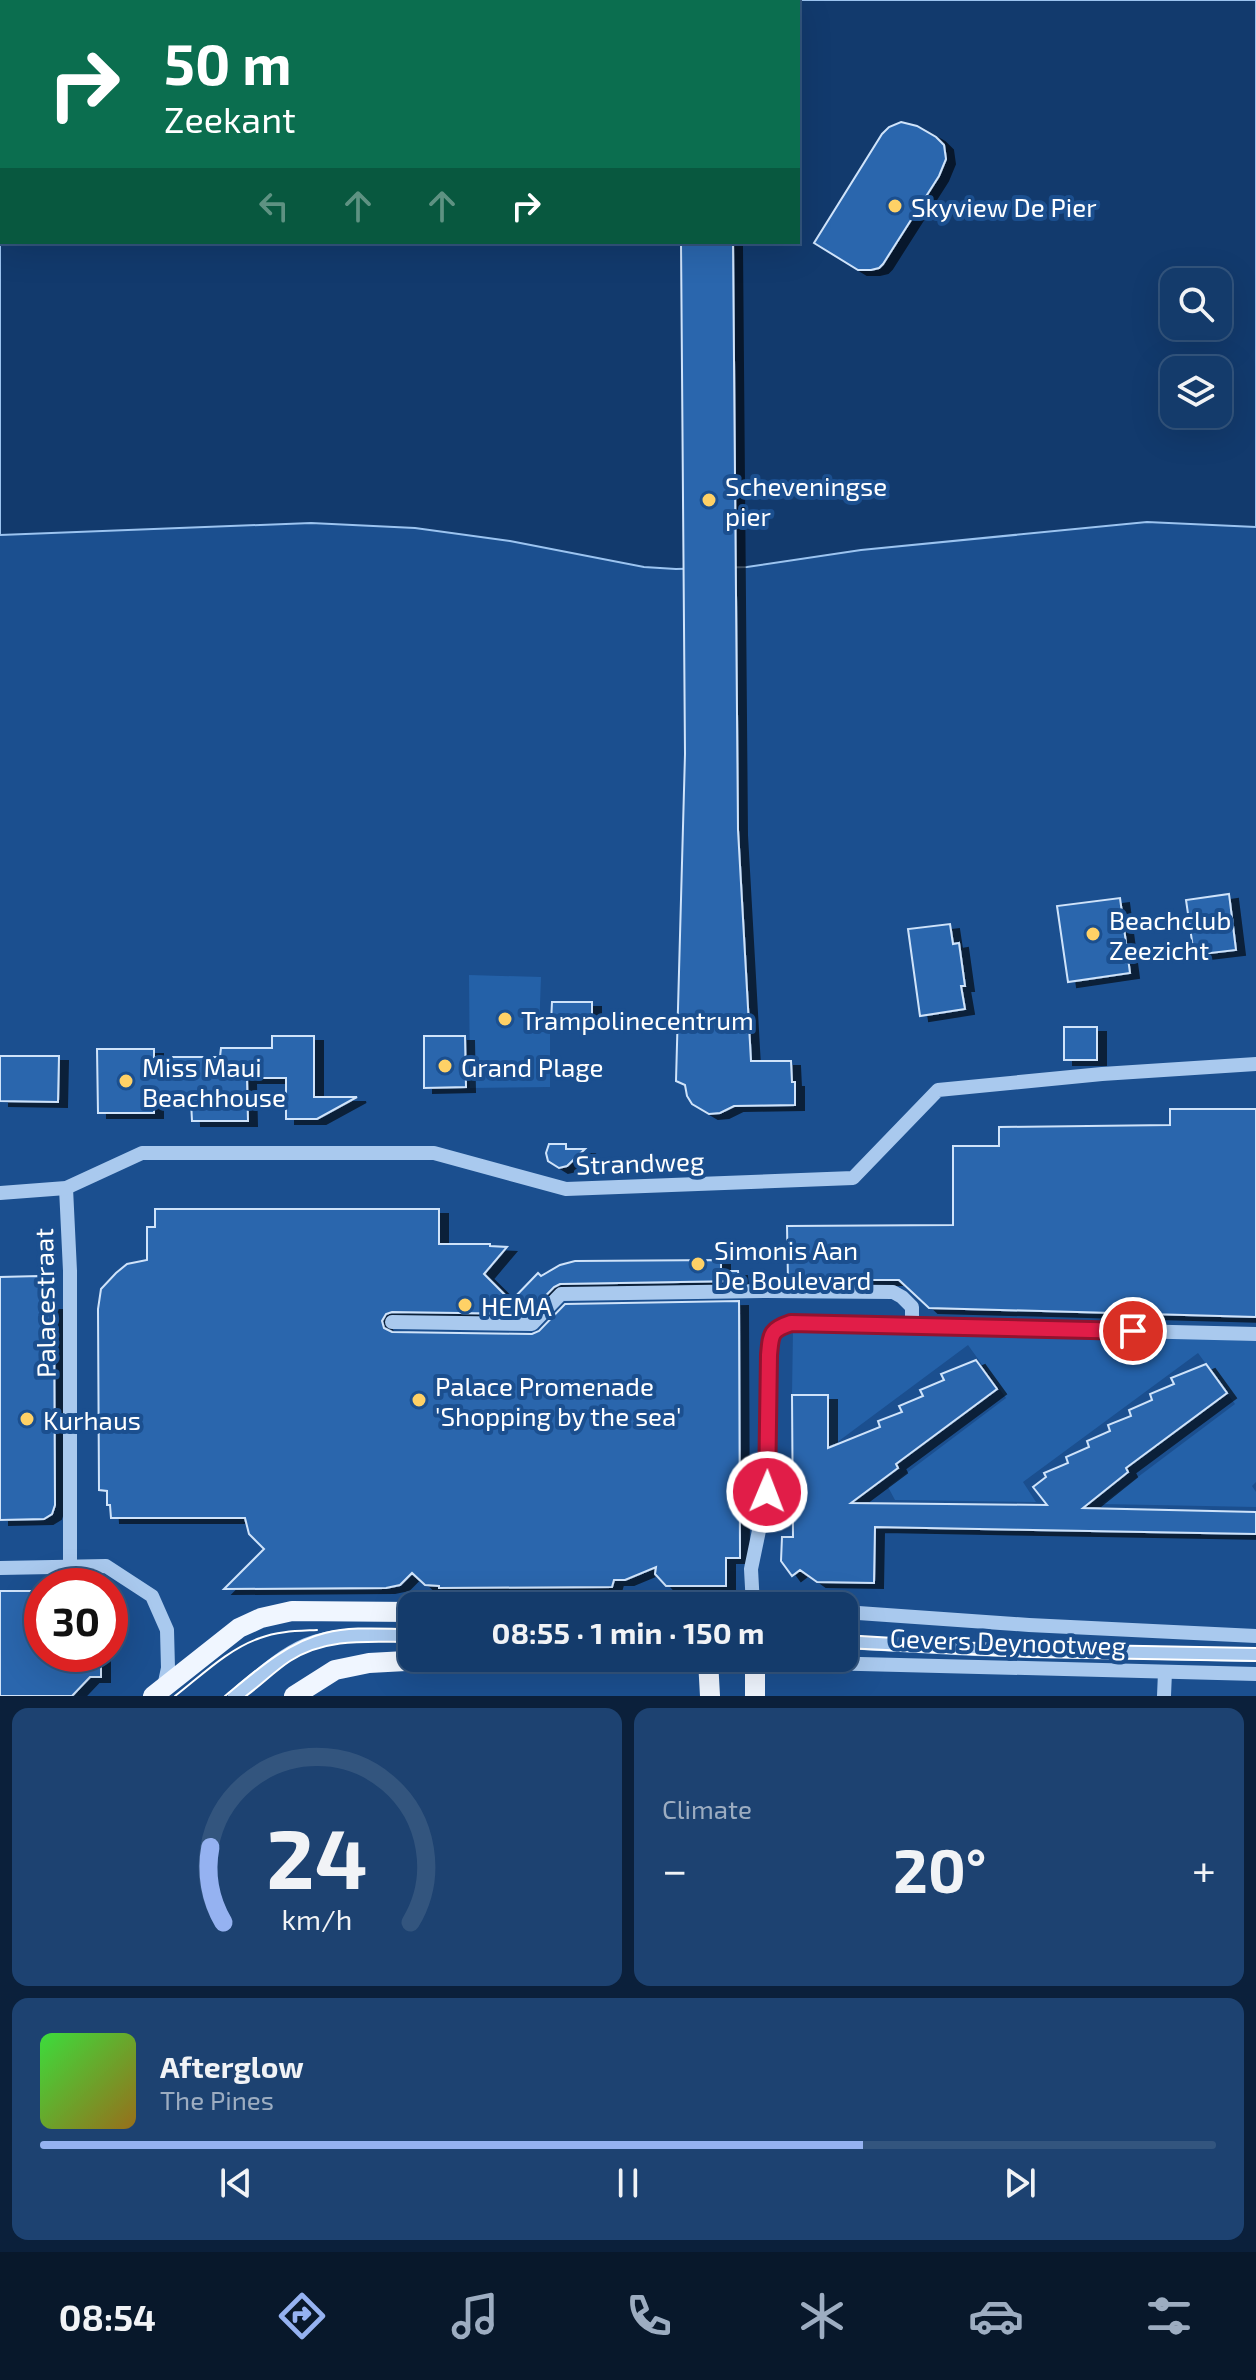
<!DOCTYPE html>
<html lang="en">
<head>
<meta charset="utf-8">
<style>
  :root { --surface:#143b6b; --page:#1d4271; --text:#f1f3f6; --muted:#9dadc1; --line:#33557e; --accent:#95b2f1 }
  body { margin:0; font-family:"Exo 2",sans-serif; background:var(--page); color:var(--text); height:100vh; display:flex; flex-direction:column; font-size:30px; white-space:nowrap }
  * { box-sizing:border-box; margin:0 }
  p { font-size:26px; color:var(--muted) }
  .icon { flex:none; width:44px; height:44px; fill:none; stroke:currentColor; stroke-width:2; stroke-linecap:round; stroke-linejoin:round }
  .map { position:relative; height:1696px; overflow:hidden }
  .drawer { display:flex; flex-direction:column; gap:12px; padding:12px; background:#0b203b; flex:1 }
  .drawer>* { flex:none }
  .top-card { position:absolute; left:0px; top:0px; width:800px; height:244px; box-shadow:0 8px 32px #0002,0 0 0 2px var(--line); background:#0b6e4f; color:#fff; overflow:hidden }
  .fabs { position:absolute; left:1160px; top:268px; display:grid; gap:16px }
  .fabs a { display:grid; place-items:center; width:72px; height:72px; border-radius:16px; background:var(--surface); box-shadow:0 8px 32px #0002,0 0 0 2px var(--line); font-size:40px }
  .speed { position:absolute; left:24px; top:1568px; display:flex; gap:16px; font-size:40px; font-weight:700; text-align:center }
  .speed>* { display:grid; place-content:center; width:104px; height:104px; border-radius:50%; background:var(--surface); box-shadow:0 8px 32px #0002,0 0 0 2px var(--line); line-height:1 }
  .speed .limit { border:12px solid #d22; background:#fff; color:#111 }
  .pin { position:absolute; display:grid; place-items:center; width:68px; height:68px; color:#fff; margin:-34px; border:4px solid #fff; border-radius:50%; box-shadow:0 2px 8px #0007 }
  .me { position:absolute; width:88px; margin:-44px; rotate:1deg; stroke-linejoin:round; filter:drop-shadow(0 0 6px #0008) }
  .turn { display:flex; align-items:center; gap:28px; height:168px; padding:0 32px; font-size:36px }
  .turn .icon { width:104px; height:104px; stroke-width:2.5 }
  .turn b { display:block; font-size:56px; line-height:68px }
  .lanes { display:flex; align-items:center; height:76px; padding:0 32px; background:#0003; justify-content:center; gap:40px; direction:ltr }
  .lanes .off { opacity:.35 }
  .big { font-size:60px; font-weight:700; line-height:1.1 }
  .drawer .widget { flex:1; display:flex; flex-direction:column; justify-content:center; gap:12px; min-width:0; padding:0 28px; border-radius:16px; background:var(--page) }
  .drawer .dial { align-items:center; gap:0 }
  .dial svg { height:208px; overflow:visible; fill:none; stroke:var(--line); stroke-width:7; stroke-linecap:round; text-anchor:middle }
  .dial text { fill:var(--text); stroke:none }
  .song { display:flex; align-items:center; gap:24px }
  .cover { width:96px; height:96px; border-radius:12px; background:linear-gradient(135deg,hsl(120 70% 55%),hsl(40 70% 35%)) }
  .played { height:8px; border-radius:4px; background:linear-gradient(90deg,var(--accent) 70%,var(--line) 70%) }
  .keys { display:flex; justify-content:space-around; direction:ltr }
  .heat { display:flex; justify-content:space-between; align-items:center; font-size:44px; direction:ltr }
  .drawer .tiles { flex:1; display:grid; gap:12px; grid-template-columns:1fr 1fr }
  .widget:last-child { grid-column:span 2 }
  .trip { position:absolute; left:398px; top:1592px; width:460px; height:80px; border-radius:16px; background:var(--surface); box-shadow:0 8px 32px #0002,0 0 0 2px var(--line); font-weight:700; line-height:80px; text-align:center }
  .tabs { display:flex; height:128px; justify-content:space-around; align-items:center; background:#08182b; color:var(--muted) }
  .tabs .icon { width:56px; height:56px }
  .tabs .selected { color:var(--accent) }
  .tabs b { font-size:36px; color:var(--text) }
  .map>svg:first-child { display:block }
  .green { fill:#2461a8 }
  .water { fill:#123a6d; stroke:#9cc4f0; stroke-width:2; fill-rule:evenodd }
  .building { fill:#2a66ad; stroke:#cfe3fa; stroke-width:2; filter:url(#shadow) }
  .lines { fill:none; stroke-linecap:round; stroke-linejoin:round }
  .minor { stroke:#a9c9ee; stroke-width:14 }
  .major { stroke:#f0f6ff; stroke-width:20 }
  .tram { stroke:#fff; stroke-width:2 }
  .route-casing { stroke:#92132f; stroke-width:20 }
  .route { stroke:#e11d48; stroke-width:14 }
  .poi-dot { fill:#ffd166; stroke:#1b4f8f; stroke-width:3 }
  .labels { text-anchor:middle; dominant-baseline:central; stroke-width:8; stroke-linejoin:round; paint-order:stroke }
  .poi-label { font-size:26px; fill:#fff; stroke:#1b4f8f; text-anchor:start }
  .street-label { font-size:26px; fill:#fff; stroke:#1b4f8f }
</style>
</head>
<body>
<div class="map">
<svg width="1256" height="1696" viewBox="0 0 1256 1696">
  <defs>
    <filter id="shadow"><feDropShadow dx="9" dy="5" stdDeviation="0" flood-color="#0009"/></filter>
  </defs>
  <rect width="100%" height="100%" fill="#1b4f8f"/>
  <g class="green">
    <path d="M469,975L541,977L539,1032H550V1087L470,1088Z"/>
    <path d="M793,1329L962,1330L1256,1341V1482L1252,1486L1256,1492V1507L1102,1504L1235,1404L1198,1353L1023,1482L1036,1502L895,1500L888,1487L1006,1398L968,1345L828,1449V1395H792Z"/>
  </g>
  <path class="water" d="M0,0H1256V527L1147,522L861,550L747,567L676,569L644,567L510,541L415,528L311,523L0,535ZM2,2H798V242H2ZM1174,282H1218V326H1174ZM1174,370H1218V414H1174Z"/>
  <g class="building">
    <path d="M901,122L917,126L936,137L944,145L946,159L939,176L883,264L879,268L871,270H858L814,243L882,134L889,127Z"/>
    <path d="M681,242H733L738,830L751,1061H791L792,1082H795V1105L734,1106L720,1113L709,1114L692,1104L687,1096L685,1085L676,1081L685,754Z"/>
    <path d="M1229,894L1236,950L1194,955L1186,900Z"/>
    <path d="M1120,898L1130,973L1068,982L1057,906Z"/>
    <path d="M950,924L953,944L959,943L965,986H961L965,1009L920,1016L908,929Z"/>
    <path d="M552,1002H592V1023H551Z"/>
    <rect x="1064" y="1027" width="33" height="33"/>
    <path d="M272,1036H314V1097H357L317,1119H286V1078H247L248,1121H192L191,1101L154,1100V1113H98L97,1049H154V1057H220L221,1048H272Z"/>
    <path d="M424,1036H465L466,1087L424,1088Z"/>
    <path d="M0,1056H59L58,1102L0,1101Z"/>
    <path d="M1170,1109H1256V1317L929,1308L899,1280H788L787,1226L953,1225V1146H999V1127L1170,1125Z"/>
    <path d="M549,1144H566V1149H585L567,1166L559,1168L548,1161L546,1153Z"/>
    <path d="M155,1209H439V1244H490V1246L507,1247L484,1274L511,1301L538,1273L541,1276L560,1265L575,1261L721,1260V1271H738L739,1281L560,1284L554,1287L528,1314L392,1312L386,1314L382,1321L384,1328L392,1332L532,1334L539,1331L565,1304L739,1301L740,1558H726V1586H666L655,1574L656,1567L625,1580H614L612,1587L439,1588V1586L425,1585L412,1573L400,1585L386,1588L224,1589L264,1549L249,1534L245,1518H111L110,1505H107V1491L99,1490L98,1309L101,1289L116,1273L127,1264L147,1260V1227H155Z"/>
    <path d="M39,1276L48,1286V1305H54L55,1505L52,1514L44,1519L0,1520V1277Z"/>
    <path d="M976,1360L997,1389L896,1464L898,1468L851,1503L1047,1505L1033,1487L1046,1477L1044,1473L1068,1463L1066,1457L1089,1447L1087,1441L1110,1431L1108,1425L1131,1416L1129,1410L1152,1400L1150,1394L1174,1384L1171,1378L1206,1364L1227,1393L1126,1468L1128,1472L1083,1508L1256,1512V1534L875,1527L874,1583L817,1582L800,1570L792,1576L781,1561L782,1537H793L792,1395H828V1448L880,1427L878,1421L902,1412L899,1406L923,1396L920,1390L944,1380L941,1374Z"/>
    <path d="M0,1591H42V1654H101V1677H90L72,1696H0Z"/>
  </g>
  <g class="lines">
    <g class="minor">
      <path d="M66,1188L70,1271V1568"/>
      <path d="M0,1193L66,1188L142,1153H434L566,1189L853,1178L938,1090L1102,1074L1256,1064"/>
      <path d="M392,1322L532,1324L561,1294L766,1291L893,1292L902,1297L912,1307V1326"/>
      <path d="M0,1568L106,1566L152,1596L167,1630L168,1668L164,1687"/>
      <path d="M753,1606L751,1569L767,1492L769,1355C771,1334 770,1330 791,1323L1256,1334"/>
      <path d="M844,1612L1029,1625L1256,1636"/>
      <path d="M844,1642L974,1649L1256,1655"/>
      <path d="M708,1660L1256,1674"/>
      <path d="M235,1696C257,1678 280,1656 306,1645C338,1631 378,1636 412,1635"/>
      <path d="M1164,1696L1165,1672"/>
    </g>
    <g class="major">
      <path d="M614,1658L708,1660L710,1696"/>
      <path d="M153,1696L239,1628L261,1618L292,1611L412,1612"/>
      <path d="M294,1696L335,1670L369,1663L461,1658"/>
      <path d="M755,1696V1658"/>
    </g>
    <g class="tram">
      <path d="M844,1635L977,1643L1256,1648"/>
      <path d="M844,1648L1031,1657L1256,1661"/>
      <path d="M175,1696C201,1676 228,1649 260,1638C278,1631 298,1631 317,1630"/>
      <path d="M225,1696C254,1672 287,1642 325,1633C353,1626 383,1629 412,1629"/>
      <path d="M246,1696C261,1685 275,1671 290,1661C327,1637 370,1642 412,1642"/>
    </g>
  </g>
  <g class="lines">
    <g class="route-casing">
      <path id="route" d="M767,1492L769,1355C771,1334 770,1330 791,1323L1133,1331"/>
    </g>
    <use href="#route" class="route"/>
  </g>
  <g class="poi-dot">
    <circle cx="895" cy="206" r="8"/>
    <circle cx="709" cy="500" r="8"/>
    <circle cx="1093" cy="934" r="8"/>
    <circle cx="505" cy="1019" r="8"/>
    <circle cx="445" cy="1066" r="8"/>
    <circle cx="126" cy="1081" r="8"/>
    <circle cx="698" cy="1264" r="8"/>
    <circle cx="465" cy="1305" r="8"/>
    <circle cx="419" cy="1400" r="8"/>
    <circle cx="27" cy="1419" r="8"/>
  </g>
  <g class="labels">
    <g class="poi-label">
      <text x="911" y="206">Skyview De Pier</text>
      <text x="725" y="485">Scheveningse<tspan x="725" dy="30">pier</tspan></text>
      <text x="1109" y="919">Beachclub<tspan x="1109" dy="30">Zeezicht</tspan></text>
      <text x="521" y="1019">Trampolinecentrum</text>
      <text x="142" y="1066">Miss Maui<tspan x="142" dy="30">Beachhouse</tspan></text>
      <text x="461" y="1066">Grand Plage</text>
      <text x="714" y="1249">Simonis Aan<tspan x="714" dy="30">De Boulevard</tspan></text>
      <text x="481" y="1305">HEMA</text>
      <text x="435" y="1385">Palace Promenade<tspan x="435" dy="30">'Shopping by the sea'</tspan></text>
      <text x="43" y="1419">Kurhaus</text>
    </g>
    <g class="street-label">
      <text transform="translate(640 1162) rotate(-2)">Strandweg</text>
      <text transform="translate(44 1303) rotate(-91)">Palacestraat</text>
      <text transform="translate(1008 1641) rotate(2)">Gevers Deynootweg</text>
    </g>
  </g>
</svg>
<div class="fabs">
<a><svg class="icon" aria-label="search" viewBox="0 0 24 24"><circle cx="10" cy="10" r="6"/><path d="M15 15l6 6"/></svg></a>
<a><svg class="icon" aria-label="layers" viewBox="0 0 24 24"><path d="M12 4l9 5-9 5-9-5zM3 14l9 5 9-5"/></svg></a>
</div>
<div class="speed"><div class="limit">30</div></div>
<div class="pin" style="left:1133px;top:1331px;background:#d93025"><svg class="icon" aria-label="arrive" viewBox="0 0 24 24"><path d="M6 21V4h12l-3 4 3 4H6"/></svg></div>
<svg class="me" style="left:767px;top:1492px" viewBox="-20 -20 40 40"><circle r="17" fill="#e11d48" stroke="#fff" stroke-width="3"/><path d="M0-11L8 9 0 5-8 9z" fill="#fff"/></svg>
<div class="trip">08:55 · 1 min · 150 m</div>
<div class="top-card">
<div class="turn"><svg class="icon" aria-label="right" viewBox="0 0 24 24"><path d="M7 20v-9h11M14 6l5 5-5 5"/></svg><div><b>50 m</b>Zeekant</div></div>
<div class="lanes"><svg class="icon off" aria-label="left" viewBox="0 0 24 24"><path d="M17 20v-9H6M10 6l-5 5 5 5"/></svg><svg class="icon off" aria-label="ahead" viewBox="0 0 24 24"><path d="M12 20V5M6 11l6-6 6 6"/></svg><svg class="icon off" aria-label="ahead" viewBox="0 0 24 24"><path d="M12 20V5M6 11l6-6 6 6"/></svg><svg class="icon" aria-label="right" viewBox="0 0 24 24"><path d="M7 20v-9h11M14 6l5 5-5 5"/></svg></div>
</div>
</div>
<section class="drawer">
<div class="tiles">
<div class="widget dial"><svg viewBox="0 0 100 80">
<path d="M14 69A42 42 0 1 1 86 69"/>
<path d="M14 69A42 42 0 0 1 9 40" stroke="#95b2f1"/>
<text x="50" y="56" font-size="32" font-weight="700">24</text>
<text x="50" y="72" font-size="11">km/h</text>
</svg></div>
<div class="widget"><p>Climate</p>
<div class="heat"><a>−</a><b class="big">20°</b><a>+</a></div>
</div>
<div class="widget">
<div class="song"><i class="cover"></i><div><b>Afterglow</b><p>The Pines</p></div></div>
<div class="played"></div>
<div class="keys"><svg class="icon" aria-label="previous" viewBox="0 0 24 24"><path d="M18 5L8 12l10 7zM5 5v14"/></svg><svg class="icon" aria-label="pause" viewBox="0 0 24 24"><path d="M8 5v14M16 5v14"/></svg><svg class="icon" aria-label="next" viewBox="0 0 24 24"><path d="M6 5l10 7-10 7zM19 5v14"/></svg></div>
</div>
</div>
</section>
<nav class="tabs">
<b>08:54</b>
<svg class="icon selected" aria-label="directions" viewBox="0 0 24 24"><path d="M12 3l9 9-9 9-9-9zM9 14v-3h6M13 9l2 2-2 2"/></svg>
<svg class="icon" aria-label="music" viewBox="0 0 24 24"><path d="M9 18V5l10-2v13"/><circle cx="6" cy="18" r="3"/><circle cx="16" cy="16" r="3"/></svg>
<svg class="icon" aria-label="phone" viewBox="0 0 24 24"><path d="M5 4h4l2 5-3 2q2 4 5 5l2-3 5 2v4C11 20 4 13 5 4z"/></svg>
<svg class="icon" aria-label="climate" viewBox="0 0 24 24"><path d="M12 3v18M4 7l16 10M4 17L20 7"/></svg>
<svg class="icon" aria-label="car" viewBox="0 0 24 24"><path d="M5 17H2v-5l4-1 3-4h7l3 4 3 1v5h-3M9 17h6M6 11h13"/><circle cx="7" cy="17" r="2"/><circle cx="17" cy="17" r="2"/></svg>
<svg class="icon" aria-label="filters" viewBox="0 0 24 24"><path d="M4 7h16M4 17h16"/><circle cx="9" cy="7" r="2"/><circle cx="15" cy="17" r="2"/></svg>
</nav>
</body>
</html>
